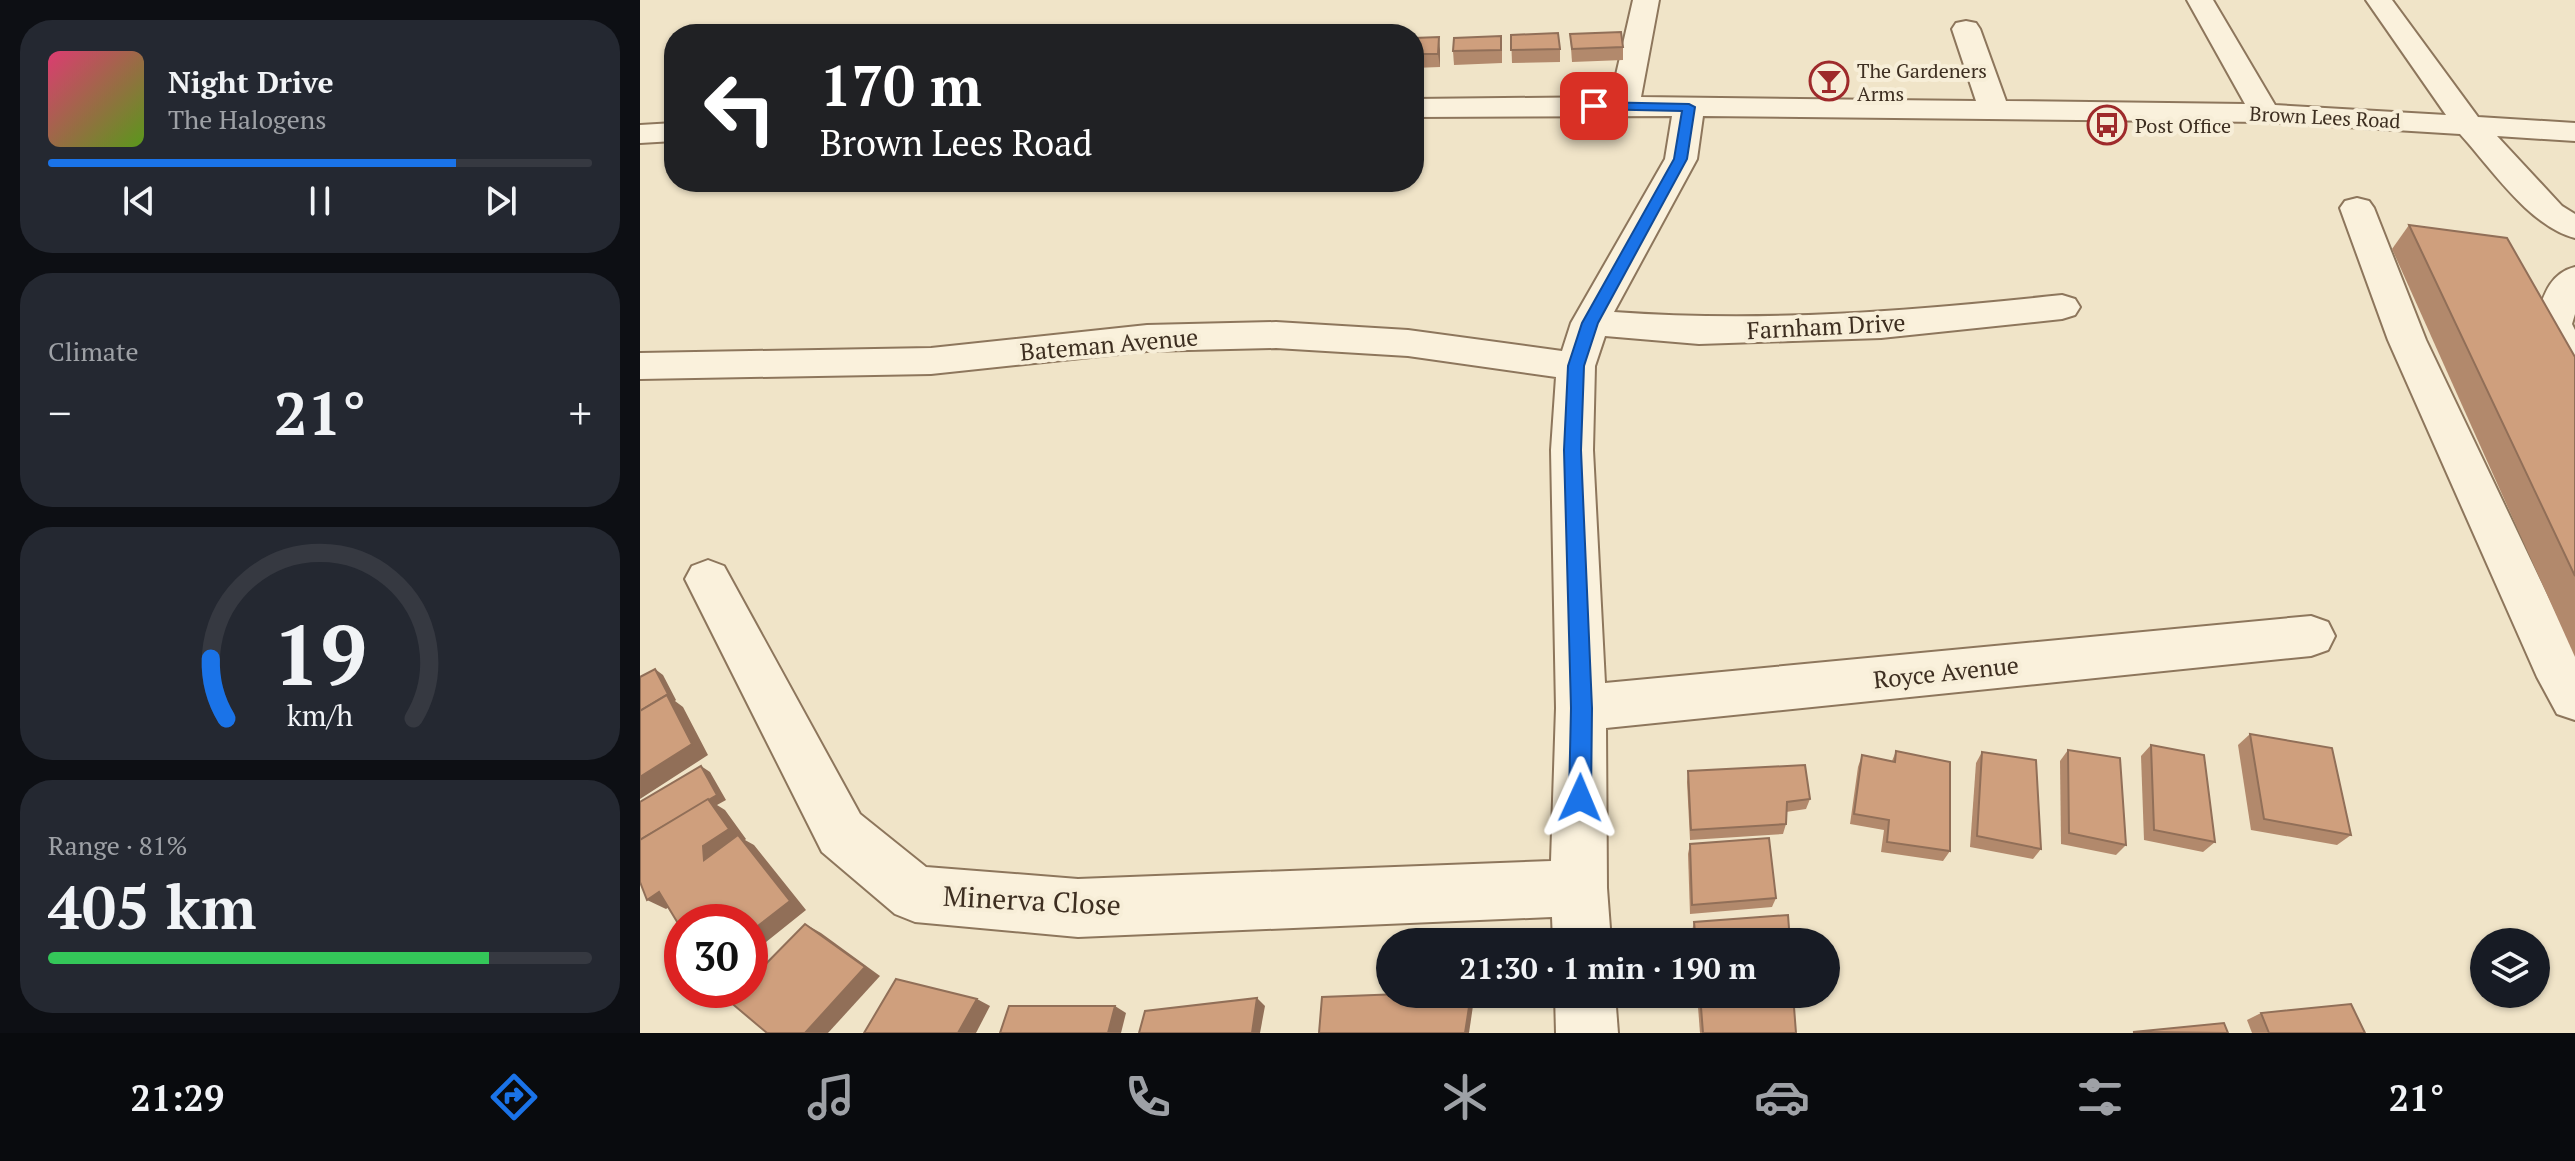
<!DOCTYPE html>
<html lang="en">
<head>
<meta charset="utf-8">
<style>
  :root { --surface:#171b24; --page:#242831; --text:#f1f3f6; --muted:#9ea1a6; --line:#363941; --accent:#1a73e8 }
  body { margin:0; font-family:"PT Serif",serif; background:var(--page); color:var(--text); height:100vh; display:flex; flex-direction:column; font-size:30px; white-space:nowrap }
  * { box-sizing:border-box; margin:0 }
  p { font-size:26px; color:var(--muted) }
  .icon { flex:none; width:44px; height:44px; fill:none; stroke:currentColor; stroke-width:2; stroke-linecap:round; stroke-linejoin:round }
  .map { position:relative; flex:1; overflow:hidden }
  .sheet { display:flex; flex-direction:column; gap:20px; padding:20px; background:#0d0f14; width:640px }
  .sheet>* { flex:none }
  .hud { position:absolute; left:24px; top:24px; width:760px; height:168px; border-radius:32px; box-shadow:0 2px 6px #0004; background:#202124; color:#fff; overflow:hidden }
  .fabs { position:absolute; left:1830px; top:928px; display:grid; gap:16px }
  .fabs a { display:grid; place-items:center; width:80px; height:80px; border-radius:50%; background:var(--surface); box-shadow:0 2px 6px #0004; font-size:40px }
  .speed { position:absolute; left:24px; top:904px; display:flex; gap:16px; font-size:40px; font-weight:700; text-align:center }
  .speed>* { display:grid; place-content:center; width:104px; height:104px; border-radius:50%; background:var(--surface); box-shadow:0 2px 6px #0004; line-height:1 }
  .speed .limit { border:12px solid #d22; background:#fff; color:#111 }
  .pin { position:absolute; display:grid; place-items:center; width:68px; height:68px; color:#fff; margin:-34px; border-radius:16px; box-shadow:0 4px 12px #0006 }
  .me { position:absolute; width:88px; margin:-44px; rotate:1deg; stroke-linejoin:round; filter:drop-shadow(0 0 6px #0008) }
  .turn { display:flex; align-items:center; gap:28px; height:168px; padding:0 24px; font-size:36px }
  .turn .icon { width:104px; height:104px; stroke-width:2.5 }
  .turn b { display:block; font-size:56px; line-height:68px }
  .big { font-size:60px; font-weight:600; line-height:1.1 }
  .sheet .card { flex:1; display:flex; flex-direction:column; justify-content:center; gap:12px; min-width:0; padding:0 28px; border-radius:32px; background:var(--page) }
  .sheet .dial { align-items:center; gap:0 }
  .dial svg { height:208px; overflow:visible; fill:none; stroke:var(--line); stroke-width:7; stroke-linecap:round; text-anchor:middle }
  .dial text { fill:var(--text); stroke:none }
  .song { display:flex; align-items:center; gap:24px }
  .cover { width:96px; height:96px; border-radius:12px; background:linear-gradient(135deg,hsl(340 70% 55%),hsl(90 70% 35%)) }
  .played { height:8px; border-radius:4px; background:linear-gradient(90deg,var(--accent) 75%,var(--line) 75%) }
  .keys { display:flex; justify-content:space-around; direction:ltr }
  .heat { display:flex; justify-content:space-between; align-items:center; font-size:44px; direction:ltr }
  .charge { height:12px; border-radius:6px; background:linear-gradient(90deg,#34c759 81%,var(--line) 0) }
  .trip { position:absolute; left:736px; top:928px; width:464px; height:80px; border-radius:40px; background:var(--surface); box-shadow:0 2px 6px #0004; font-weight:600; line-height:80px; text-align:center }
  .tabs { display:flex; height:128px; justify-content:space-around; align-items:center; background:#090b0e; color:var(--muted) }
  .tabs .icon { width:56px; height:56px }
  .tabs .active { color:var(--accent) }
  .tabs b { font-size:36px; color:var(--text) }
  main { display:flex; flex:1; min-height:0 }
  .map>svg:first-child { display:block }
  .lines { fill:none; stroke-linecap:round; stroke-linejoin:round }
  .minor-casing { stroke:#8d765c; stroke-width:4 }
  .minor { fill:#faf1dc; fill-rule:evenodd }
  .wall { fill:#b2896c }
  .shaded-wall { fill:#916f58 }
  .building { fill:#cf9f7d; stroke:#916f58; stroke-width:2 }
  .route { fill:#1a73e8; stroke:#114b97; stroke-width:2 }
  .labels { text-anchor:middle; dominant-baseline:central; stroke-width:8; stroke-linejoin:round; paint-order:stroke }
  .far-poi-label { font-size:20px; fill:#3d2e20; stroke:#f7eed8; text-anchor:start }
  .far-street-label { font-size:20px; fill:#3d2e20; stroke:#f7eed8 }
  .street-label { font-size:24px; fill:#3d2e20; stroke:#f7eed8 }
  .near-street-label { font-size:28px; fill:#3d2e20; stroke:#f7eed8 }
</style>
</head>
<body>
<main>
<section class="sheet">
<div class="card">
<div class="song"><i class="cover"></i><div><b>Night Drive</b><p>The Halogens</p></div></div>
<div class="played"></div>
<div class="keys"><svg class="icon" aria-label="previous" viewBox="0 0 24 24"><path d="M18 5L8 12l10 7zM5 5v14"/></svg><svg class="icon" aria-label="pause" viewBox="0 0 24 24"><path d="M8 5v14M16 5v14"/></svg><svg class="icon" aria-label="next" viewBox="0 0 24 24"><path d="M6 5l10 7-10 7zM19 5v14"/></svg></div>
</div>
<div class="card"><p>Climate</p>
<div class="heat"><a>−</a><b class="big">21°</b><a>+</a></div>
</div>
<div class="card dial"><svg viewBox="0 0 100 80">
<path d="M14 69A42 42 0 1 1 86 69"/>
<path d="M14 69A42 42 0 0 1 8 46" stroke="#1a73e8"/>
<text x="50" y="56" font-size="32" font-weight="700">19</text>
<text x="50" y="72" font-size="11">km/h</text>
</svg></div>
<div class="card"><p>Range · 81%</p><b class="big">405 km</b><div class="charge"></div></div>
</section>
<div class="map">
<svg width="1935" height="1033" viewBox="0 0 1935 1033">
  <rect width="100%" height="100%" fill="#f0e4c8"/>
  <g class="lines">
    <g class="minor-casing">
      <g id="minor">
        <path d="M993,0H1019L1001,97L1336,101L1312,29L1316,23L1326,21L1336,23L1340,29L1366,101L1605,104L1547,0H1573L1635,105L1806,115L1726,0H1752L1838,117L1935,123V141L1857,136L1922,206L1935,214V238C1890,227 1851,168 1820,134L1625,122L1063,116L1057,159L974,312C1127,323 1271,311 1422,295L1435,299L1440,307L1435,315L1422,319L1241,338L1059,344L965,336L955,366L953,450L965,683L1671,616L1688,622L1695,636L1688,650L1671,656L966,728L967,888L971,942H913L912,917L438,937L275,922L255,914L182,852L45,579L52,566L68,560L84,566L220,814L286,867L438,879L911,861L916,708L911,450L916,377L768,356L636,348L507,351L291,374L0,379V353L291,348L507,325L636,322L768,330L922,351L931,323L1025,159L1032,116L774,117V99L971,97Z"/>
        <path d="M34,123V141L0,143V125Z"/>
        <path d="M1717,198L1729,201L1734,208L1786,340L1935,653V720L1917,714L1897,677L1748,340L1700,208L1705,201Z"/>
        <path d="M1935,267V314L1932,324L1935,330V377L1921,373L1894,324C1903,300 1907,274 1935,267Z"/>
        <path d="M915,994H975L978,1033H916Z"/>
      </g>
    </g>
    <use href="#minor" class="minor"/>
  </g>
  <g class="wall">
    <path d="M930,34L983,47V60L932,62Z"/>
    <path d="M871,35L920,49V62L872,63Z"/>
    <path d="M774,38L800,50V67L774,68Z"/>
    <path d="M862,49V63L814,65L813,51Z"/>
    <path d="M1769,225L1935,357V657L1752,249Z"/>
    <path d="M1610,734L1711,835L1697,845L1611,830L1598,745Z"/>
    <path d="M1511,745L1575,842L1563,852L1504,840L1501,756Z"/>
    <path d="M1428,750L1486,845L1476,855L1421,844L1420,761Z"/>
    <path d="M1256,751L1310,851L1303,861L1241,852L1244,830L1210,824L1218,767L1222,755L1252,761Z"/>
    <path d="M1342,752L1401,849L1393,859L1330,847L1336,763Z"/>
    <path d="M1048,771L1170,799L1166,809L1146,812V824L1143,834L1050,840L1047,782Z"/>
    <path d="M1050,844L1136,898L1132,907L1050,914L1048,854Z"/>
    <path d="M1054,922L1150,942H1053L1052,931Z"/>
    <path d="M1057,994H1153L1156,1033H1060Z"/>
    <path d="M1621,1013L1725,1033H1612L1607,1020Z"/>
  </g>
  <g class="shaded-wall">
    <path d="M799,37L800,50V67L798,54Z"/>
    <path d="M15,669L23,675L36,700L35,701L43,707L68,755L0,799V722Z"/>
    <path d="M61,766L70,772L86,800L77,805L85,810L106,839L105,840L114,845L166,910L110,955V932L64,860Z"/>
    <path d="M19,892L38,901L26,909L7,900Z"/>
    <path d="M165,924L181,933L240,976L188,1033H165Z"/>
    <path d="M831,994H832L834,999L829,1033H825Z"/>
    <path d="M617,998L625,1006L620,1033H612Z"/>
    <path d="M337,999L350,1006L336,1033H318Z"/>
    <path d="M475,1006L486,1013L481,1033H468Z"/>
  </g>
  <g class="building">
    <path d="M981,32L983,47L932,49L930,34Z"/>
    <path d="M918,33L920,49L871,50V35Z"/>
    <path d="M861,36V50L813,51L814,38Z"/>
    <path d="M799,37L798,54H774V38Z"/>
    <path d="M1769,225L1867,238L1935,357V576Z"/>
    <path d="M15,669L28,694L0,711V677Z"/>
    <path d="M27,695L52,744L0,777V711Z"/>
    <path d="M1610,734L1692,748L1711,835L1624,819Z"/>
    <path d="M1511,745L1564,755L1575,842L1514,830Z"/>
    <path d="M1428,750L1480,758L1486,845L1429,833Z"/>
    <path d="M1256,751L1310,762V851L1247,842L1249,820L1214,814L1222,755L1255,762Z"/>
    <path d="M1342,752L1396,760L1401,849L1337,836Z"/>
    <path d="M1165,765L1170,799L1147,802L1146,824L1051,830L1048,771Z"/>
    <path d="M61,766L77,795L0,840V802Z"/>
    <path d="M68,799L89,829L63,846L64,860L98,835L150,901L110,932V922H42V930L19,892L7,900L0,882V840Z"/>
    <path d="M1129,838L1136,898L1052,905L1050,844Z"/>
    <path d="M1148,915L1150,942H1056L1054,922Z"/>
    <path d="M165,924L225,967L165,1033H127L89,1001L100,990H110V980Z"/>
    <path d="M256,979L337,999L318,1033H224Z"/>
    <path d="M761,994H831L825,1033H679L682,997Z"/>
    <path d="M1060,994H1153L1156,1033H1063Z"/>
    <path d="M617,998L612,1033H499L505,1011Z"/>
    <path d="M1711,1004L1725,1033H1629L1621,1013Z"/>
    <path d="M369,1006H475L468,1033H360Z"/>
    <path d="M1584,1023L1588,1033L1493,1032Z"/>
  </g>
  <path class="route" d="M954,102L1049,104L1055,107L1047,159L958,323L944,366L941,450L952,708L951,798L948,806L940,809L933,806L929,798L931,708L924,450L928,366L942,323L1034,159L1042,111L950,109L948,106Z"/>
  <defs>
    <g id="bar-ring" transform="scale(2)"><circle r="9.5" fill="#f7eed8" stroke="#9e2a2b" stroke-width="1.5"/><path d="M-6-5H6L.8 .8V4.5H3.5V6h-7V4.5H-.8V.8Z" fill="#9e2a2b"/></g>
    <g id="bus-ring" transform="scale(2)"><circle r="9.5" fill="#f7eed8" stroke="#9e2a2b" stroke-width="1.5"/><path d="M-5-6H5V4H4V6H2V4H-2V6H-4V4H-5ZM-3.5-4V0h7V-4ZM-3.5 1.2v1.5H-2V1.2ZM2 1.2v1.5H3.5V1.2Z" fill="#9e2a2b"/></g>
  </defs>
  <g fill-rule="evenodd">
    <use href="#bar-ring" x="1189" y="81"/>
    <use href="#bus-ring" x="1467" y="125"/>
  </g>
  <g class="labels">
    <g class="far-poi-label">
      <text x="1217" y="70">The Gardeners<tspan x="1217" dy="23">Arms</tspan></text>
      <text x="1495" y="125">Post Office</text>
    </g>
    <g class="far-street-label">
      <text transform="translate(1685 117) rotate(3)">Brown Lees Road</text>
    </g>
    <g class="street-label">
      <text transform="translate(1186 326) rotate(-3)">Farnham Drive</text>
      <text transform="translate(469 344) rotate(-5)">Bateman Avenue</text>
      <text transform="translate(1306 672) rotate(-6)">Royce Avenue</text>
    </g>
    <g class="near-street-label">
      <text transform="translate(392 900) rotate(3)">Minerva Close</text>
    </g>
  </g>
</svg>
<div class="fabs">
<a><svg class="icon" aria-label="layers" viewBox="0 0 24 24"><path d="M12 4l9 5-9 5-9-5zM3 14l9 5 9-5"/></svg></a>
</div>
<div class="speed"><div class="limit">30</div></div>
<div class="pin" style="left:954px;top:106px;background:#d93025"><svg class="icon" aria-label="arrive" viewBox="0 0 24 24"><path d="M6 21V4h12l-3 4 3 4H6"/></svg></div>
<svg class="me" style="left:940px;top:798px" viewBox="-20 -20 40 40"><path d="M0-17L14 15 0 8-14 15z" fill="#1a73e8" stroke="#fff" stroke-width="4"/></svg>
<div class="trip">21:30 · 1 min · 190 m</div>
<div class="hud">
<div class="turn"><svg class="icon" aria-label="left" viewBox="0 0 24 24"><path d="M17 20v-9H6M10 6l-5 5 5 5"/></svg><div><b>170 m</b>Brown Lees Road</div></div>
</div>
</div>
</main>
<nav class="tabs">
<b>21:29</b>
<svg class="icon active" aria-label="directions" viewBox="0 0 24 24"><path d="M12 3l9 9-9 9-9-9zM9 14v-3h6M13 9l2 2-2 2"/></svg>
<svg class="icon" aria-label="music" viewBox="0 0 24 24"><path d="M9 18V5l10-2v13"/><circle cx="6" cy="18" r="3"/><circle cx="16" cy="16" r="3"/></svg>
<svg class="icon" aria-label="phone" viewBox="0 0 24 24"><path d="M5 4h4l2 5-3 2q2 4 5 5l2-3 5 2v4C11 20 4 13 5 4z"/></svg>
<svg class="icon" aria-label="climate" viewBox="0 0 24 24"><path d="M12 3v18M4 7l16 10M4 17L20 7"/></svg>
<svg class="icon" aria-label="car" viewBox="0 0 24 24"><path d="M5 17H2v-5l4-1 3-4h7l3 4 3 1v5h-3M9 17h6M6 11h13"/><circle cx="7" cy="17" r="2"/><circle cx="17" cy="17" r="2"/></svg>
<svg class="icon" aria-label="filters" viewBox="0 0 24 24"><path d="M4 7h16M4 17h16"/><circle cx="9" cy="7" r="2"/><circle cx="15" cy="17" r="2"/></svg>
<b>21°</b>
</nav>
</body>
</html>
